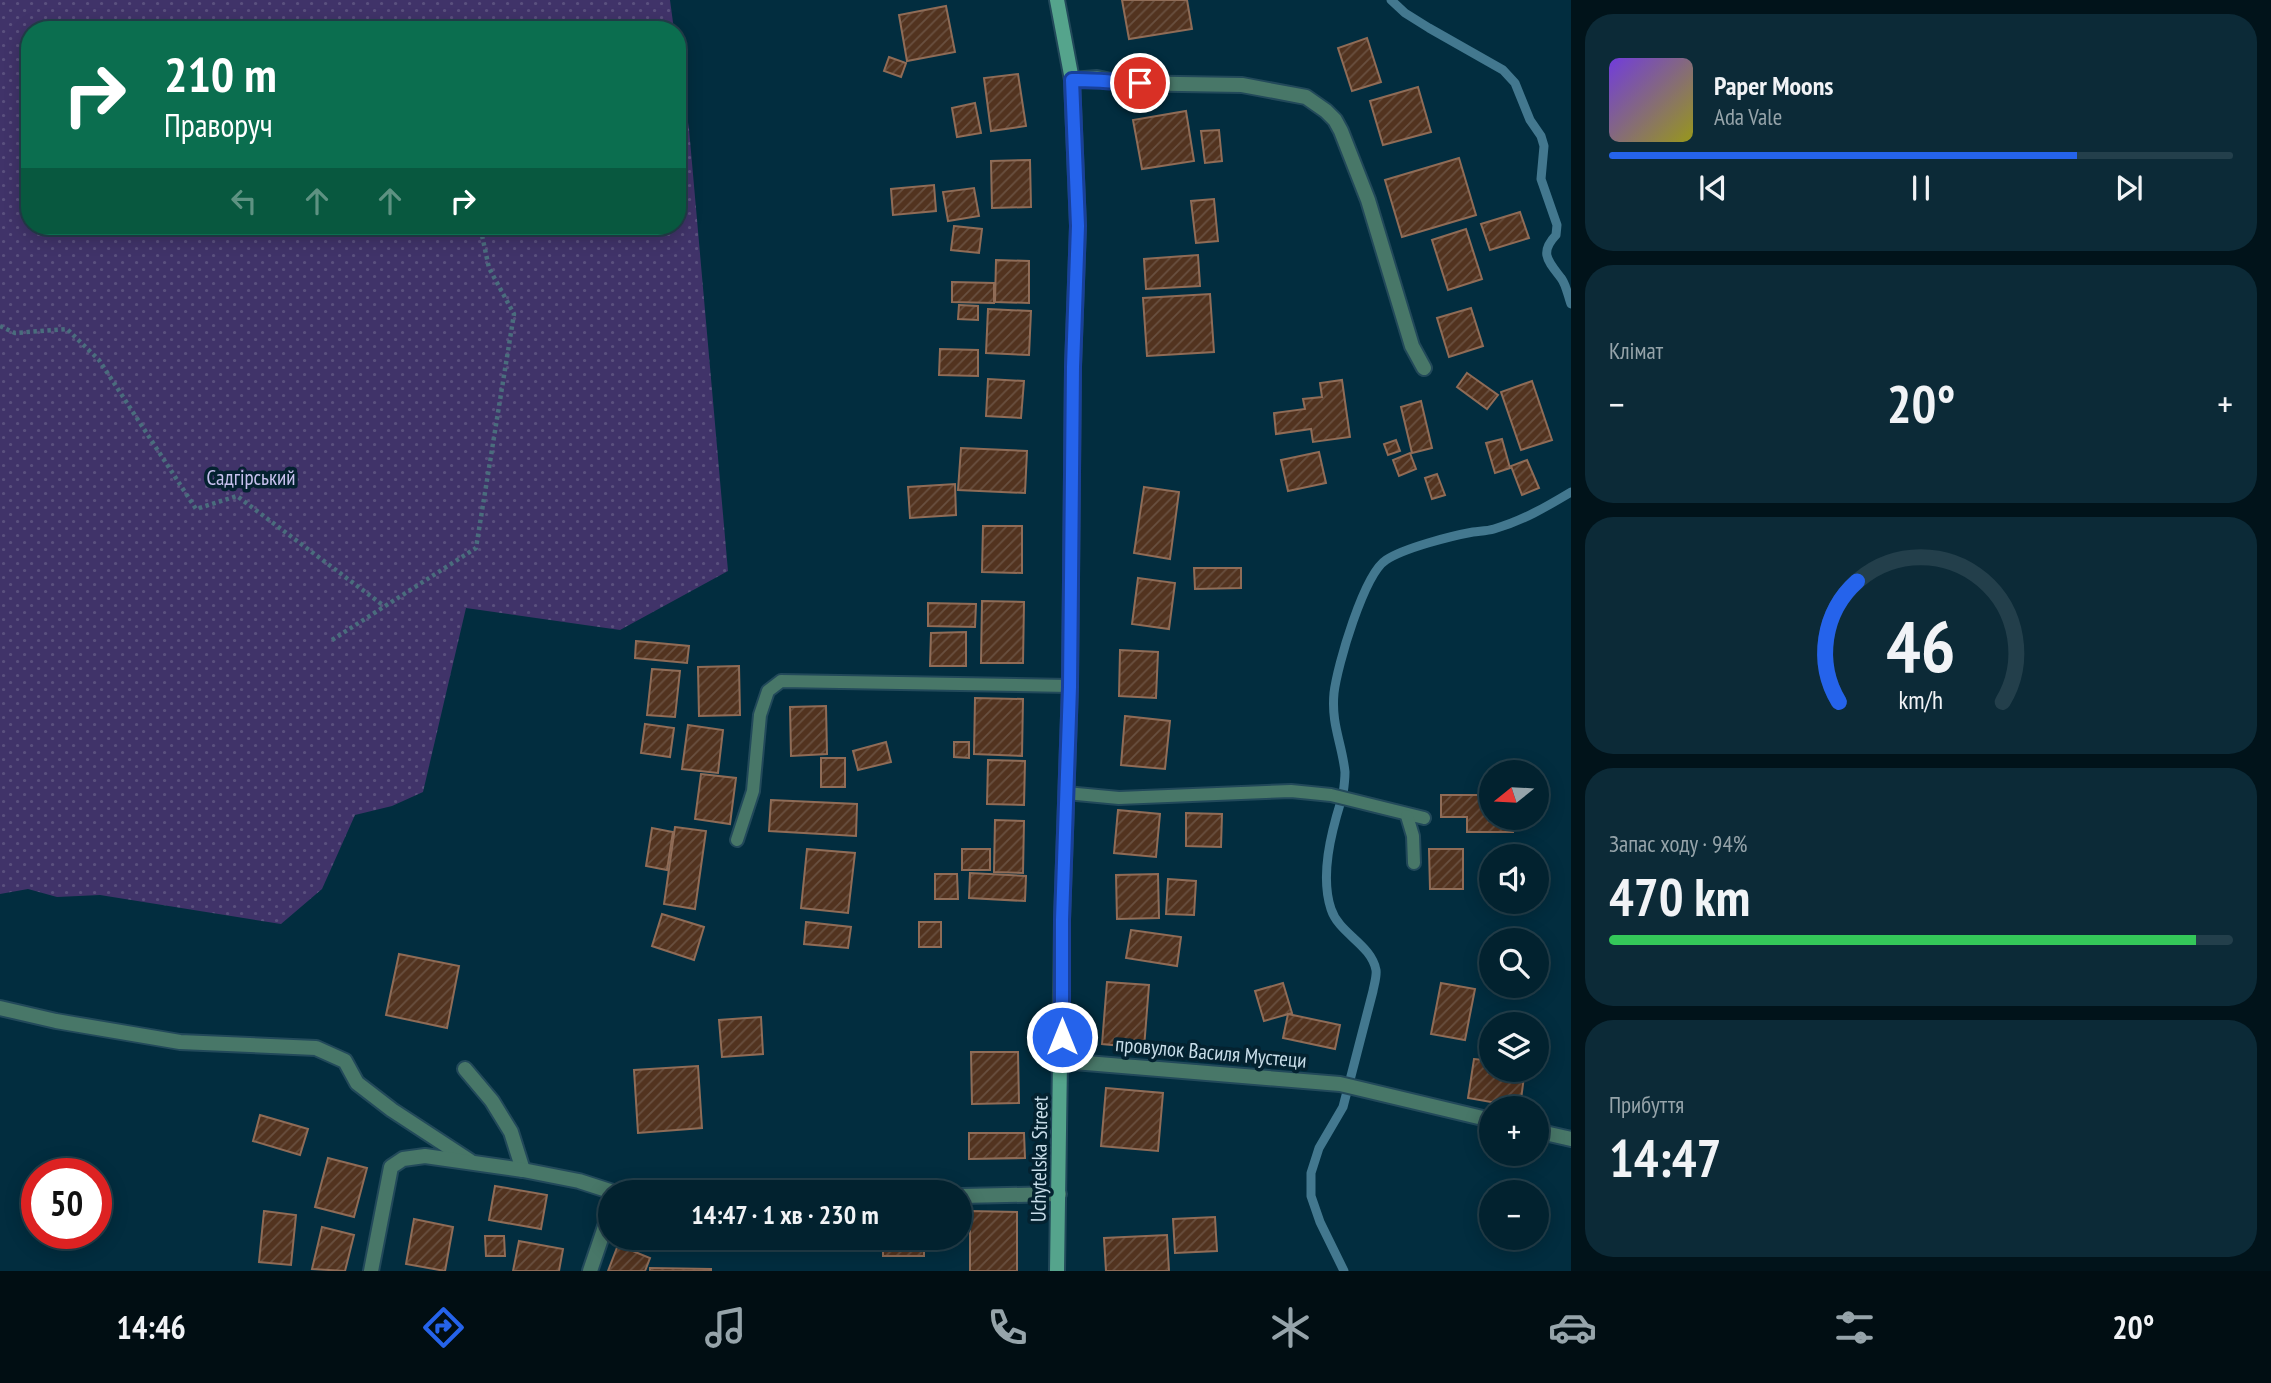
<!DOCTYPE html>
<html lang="uk">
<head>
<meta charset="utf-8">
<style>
  :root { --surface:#02222f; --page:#0c2a37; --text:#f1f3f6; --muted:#96a4aa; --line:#233f4b; --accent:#2563eb }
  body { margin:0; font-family:"PT Sans Narrow",sans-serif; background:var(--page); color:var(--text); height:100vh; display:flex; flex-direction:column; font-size:26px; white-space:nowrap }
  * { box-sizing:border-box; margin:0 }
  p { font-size:23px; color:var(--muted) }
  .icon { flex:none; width:38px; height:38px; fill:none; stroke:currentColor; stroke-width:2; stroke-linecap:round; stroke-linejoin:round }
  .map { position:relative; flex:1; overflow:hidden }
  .details { display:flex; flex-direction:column; gap:14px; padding:14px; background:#01131a; width:700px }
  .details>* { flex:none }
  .banner { position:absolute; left:21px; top:21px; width:665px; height:214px; border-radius:28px; box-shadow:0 4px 18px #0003,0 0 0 2px var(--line); background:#0b6e4f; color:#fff; overflow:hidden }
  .needle { width:46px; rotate:252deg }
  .tools { position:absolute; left:1479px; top:760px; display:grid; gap:14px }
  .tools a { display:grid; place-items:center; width:70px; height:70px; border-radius:50%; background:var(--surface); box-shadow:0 4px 18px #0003,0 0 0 2px var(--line); font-size:35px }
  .speed { position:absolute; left:21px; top:1158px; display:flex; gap:14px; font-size:35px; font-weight:700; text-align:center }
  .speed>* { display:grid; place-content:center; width:91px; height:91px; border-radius:50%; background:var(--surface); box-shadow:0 4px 18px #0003,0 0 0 2px var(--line); line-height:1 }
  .speed .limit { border:10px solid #d22; background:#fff; color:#111 }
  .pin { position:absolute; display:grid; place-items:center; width:60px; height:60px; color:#fff; margin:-30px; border:4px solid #fff; border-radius:50%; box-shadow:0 2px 7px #0007 }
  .me { position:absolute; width:77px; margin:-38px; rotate:0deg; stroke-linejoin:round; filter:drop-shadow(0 0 5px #0008) }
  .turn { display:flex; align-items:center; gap:24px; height:147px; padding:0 28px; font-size:32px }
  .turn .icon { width:91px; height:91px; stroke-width:2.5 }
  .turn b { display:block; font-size:49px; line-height:60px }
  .lanes { display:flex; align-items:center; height:66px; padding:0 28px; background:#0003; justify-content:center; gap:35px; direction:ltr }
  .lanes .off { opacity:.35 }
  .big { font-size:52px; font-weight:800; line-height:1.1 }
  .details .widget { flex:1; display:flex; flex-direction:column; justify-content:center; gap:10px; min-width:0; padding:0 24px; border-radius:28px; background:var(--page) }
  .details .dial { align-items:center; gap:0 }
  .dial svg { height:182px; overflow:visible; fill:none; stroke:var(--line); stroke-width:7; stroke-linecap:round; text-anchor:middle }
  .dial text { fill:var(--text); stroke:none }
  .song { display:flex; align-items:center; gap:21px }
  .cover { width:84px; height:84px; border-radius:10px; background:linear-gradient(135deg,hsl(260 70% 55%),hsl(60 70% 35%)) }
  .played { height:7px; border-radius:4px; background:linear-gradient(90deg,var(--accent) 75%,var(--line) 75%) }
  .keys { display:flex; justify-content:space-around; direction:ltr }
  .heat { display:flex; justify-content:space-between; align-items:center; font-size:38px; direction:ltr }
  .charge { height:10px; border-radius:5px; background:linear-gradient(90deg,#34c759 94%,var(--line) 0) }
  .trip { position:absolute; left:598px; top:1180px; width:374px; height:70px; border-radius:35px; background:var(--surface); box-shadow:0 4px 18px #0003,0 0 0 2px var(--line); font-weight:800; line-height:70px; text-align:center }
  .tab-bar { display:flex; height:112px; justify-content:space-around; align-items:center; background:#010e13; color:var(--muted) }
  .tab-bar .icon { width:49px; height:49px }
  .tab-bar .active { color:var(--accent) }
  .tab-bar b { font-size:32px; color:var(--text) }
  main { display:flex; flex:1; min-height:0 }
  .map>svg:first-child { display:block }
  .park { fill:url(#park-dots) }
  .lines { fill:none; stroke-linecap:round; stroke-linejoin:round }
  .stream { stroke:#43788f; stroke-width:9 }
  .building { fill:url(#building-hatch); stroke:#8f6c57; stroke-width:2 }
  .lane-casing { stroke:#22495a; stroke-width:16 }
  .street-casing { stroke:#22495a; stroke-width:18 }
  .secondary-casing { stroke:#22495a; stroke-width:18 }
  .path { stroke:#4a6d7d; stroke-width:4.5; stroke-dasharray:3.5 3.5; stroke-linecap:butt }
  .lane { stroke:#487768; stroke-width:12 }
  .street { stroke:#487768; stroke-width:14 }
  .secondary { stroke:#55a48c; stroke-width:14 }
  .route-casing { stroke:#184099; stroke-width:18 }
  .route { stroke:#2563eb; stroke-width:12 }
  .labels { text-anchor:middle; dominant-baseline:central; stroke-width:7; stroke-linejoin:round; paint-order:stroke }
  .park-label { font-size:21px; fill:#c8c1ee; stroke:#042230 }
  .street-label { font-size:21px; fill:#c8dde9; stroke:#042230 }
</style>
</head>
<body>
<main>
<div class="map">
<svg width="1571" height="1271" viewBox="0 0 1571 1271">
  <defs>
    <pattern id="park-dots" width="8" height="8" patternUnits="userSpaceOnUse" patternTransform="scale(1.75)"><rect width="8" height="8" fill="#403369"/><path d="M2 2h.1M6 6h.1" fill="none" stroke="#5a507e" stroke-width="1.8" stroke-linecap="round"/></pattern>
    <pattern id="building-hatch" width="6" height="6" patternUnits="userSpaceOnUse" patternTransform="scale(1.75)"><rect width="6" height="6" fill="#52331f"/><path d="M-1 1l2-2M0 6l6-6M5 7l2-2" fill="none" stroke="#695040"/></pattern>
  </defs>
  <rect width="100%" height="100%" fill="#022d3f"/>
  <path class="park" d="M0,0H670L674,30H30V226H677V49L689,129L728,571L620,630L466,608L423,792L392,806L355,815L322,889L281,924L100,895L57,897L28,889L0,894Z"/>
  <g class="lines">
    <g class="stream">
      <path d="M1391,0L1405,13L1429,28L1503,70L1515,83L1530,120L1541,136L1544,146L1541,179L1557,225L1556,235C1539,253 1548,261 1561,278C1566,284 1568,296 1571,304"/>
      <path d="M1343,794C1344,787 1345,779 1345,772C1342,743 1331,725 1334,693C1337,666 1364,574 1386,560C1404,548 1451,536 1473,532C1480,531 1487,531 1494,529C1522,521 1546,507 1571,492"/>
      <path d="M1341,801C1331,833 1320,876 1331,909C1339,934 1371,944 1376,970C1377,976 1374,985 1373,991L1343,1107L1319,1148L1311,1173V1196L1320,1222L1344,1271"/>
    </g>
  </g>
  <g class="building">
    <path d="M1122,0H1187L1192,29L1129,39Z"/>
    <path d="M946,6L955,52L907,61L899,15Z"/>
    <path d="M1367,38L1381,82L1352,91L1338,48Z"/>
    <path d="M889,57L906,63L901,77L884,71Z"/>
    <path d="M1018,74L1026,126L991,131L984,78Z"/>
    <path d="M1418,87L1431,132L1383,145L1370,101Z"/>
    <path d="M975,103L981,133L957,137L952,108Z"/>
    <path d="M1186,111L1194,161L1142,169L1133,120Z"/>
    <path d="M1219,130L1222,161L1205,163L1201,131Z"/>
    <path d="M1459,158L1476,215L1402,237L1385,180Z"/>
    <path d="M1030,160L1031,207L992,208L991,161Z"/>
    <path d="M934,185L936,211L893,215L891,189Z"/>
    <path d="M974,188L979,216L948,221L943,192Z"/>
    <path d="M1214,199L1218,241L1196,243L1191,201Z"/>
    <path d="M1520,212L1529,238L1490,250L1481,224Z"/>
    <path d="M954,226L982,229L979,253L951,250Z"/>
    <path d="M1466,229L1482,279L1448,290L1432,240Z"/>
    <path d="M1198,255L1200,286L1146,289L1144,259Z"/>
    <path d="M996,260L1029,261V303L995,302Z"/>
    <path d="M952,282L994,283V303L952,302Z"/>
    <path d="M1210,294L1214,352L1147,356L1143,298Z"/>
    <path d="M959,305L978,306V320L958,319Z"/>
    <path d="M1471,308L1483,346L1449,357L1437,318Z"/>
    <path d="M988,309L1031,311L1029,355L986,353Z"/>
    <path d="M940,349L978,350V376L939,375Z"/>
    <path d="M1467,373L1498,395L1487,409L1457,387Z"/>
    <path d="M988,379L1024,381L1021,418L986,416Z"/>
    <path d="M1342,380L1350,437L1313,442L1311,429L1276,434L1274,413L1305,409L1303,399L1322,397L1320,383Z"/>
    <path d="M1532,381L1552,440L1521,450L1501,392Z"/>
    <path d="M1421,401L1432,448L1412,453L1401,407Z"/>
    <path d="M1502,439L1510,468L1495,473L1486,443Z"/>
    <path d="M1396,440L1400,451L1388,455L1384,444Z"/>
    <path d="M961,448L1027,451L1025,493L958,490Z"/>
    <path d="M1319,452L1326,483L1288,491L1281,460Z"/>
    <path d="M1410,453L1416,469L1399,476L1393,460Z"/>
    <path d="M1527,460L1539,488L1522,495L1511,466Z"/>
    <path d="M1437,474L1445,495L1432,499L1425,478Z"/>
    <path d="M955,484L956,515L910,518L908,487Z"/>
    <path d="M1144,487L1179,492L1170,559L1134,553Z"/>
    <path d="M983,526H1022V573L982,572Z"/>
    <path d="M1194,568H1241V588L1195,589Z"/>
    <path d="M1138,578L1175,583L1169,629L1132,624Z"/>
    <path d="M982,601L1024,602L1023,663H981Z"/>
    <path d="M928,603L976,604L975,627L928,626Z"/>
    <path d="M966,632V666H930L931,633Z"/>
    <path d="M636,641L689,646L687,663L635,658Z"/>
    <path d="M1120,650L1158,652L1156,698L1119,696Z"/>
    <path d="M739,666L740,715L699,716L698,667Z"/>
    <path d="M652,669L680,671L675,717L647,715Z"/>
    <path d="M975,698L1023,699L1022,756L974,754Z"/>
    <path d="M826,706L827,754L791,756L790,707Z"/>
    <path d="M1125,716L1170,721L1165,769L1121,765Z"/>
    <path d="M645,724L674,728L670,757L641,753Z"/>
    <path d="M688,725L723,730L718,773L682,769Z"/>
    <path d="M886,742L891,762L858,770L853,751Z"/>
    <path d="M954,742H969V758L954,757Z"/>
    <rect x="821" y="758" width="24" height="29"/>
    <path d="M988,760L1025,761L1024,805L987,804Z"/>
    <path d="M701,774L736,778L730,824L695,819Z"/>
    <path d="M1481,787H1491V817H1513V832H1467V817H1441V795H1481Z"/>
    <path d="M771,800L857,804L856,836L769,831Z"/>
    <path d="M1118,810L1160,814L1156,857L1114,853Z"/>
    <path d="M1186,813L1222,814L1221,847L1186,846Z"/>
    <path d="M995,820L1024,821L1023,873L994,872Z"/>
    <path d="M675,827L706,831L695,909L664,904Z"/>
    <path d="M652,828L673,832L667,870L646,866Z"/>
    <path d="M807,849L855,853L848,913L801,908Z"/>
    <rect x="962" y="849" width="28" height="21"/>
    <path d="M1429,849H1463V889H1430Z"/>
    <path d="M970,873L1026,876L1025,901L969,898Z"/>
    <path d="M935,874H957L958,899H935Z"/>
    <path d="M1158,874L1159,918L1117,919L1116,875Z"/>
    <path d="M1168,879L1196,881L1194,915L1166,914Z"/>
    <path d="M662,914L704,927L694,960L652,946Z"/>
    <path d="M806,922L851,927L848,948L804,944Z"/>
    <rect x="919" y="922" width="22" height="25"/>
    <path d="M1131,930L1181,937L1177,966L1126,958Z"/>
    <path d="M399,954L459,966L447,1028L386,1015Z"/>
    <path d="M1107,982L1149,985L1144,1048L1102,1044Z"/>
    <path d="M1283,983L1292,1013L1264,1021L1255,991Z"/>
    <path d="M1441,983L1475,989L1465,1040L1431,1034Z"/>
    <path d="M1288,1014L1340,1025L1335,1049L1283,1038Z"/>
    <path d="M761,1017L763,1054L722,1057L719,1020Z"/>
    <path d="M971,1052H1018L1019,1103L972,1104Z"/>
    <path d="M1474,1059L1491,1061V1069H1525L1520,1107L1468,1098Z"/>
    <path d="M698,1066L702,1128L638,1133L634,1070Z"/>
    <path d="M1106,1088L1163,1093L1158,1151L1101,1146Z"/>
    <path d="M260,1115L308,1129L300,1155L253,1141Z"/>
    <path d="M969,1133H1024L1025,1158L969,1159Z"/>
    <path d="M328,1158L367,1168L354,1217L315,1207Z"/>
    <path d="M495,1186L547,1195L541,1229L489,1220Z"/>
    <path d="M264,1211L296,1215L291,1265L259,1262Z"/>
    <path d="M970,1211L1017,1212V1271H970Z"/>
    <path d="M1215,1217L1217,1251L1175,1253L1173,1219Z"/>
    <path d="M414,1219L453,1227L445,1271L406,1264Z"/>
    <path d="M322,1227L354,1235L345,1271L312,1269Z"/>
    <path d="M1167,1235L1169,1271H1106L1104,1238Z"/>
    <path d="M485,1236H504L505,1256H486Z"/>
    <rect x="883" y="1237" width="41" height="19"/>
    <path d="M519,1241L563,1249L559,1271H513Z"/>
    <path d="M618,1245L650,1258L645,1271H608Z"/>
    <path d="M650,1268L711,1269V1271H650Z"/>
  </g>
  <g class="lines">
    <g class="lane-casing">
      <g id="lane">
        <path d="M1066,793L1119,798L1291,791L1331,795L1424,818"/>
        <path d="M1407,816L1413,836L1414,863"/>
        <path d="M737,840L753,791L760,715L768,691L781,681L1070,686"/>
      </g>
    </g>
    <g class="street-casing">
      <g id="street">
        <path d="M1072,80L1097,78L1120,83L1242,85L1306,97L1326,111L1335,120L1341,131L1368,200L1412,346L1424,368"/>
        <path d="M0,1008L56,1021L180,1042L316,1048L345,1061L357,1083L392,1110L470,1161"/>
        <path d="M1062,1061L1340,1084L1491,1120"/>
        <path d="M465,1069L492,1101L511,1132L523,1170"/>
        <path d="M1536,1131L1571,1139"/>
        <path d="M961,1196L1059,1194"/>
        <path d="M371,1271L391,1167L403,1159L425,1156L523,1170L579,1181L613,1192"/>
        <path d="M590,1271L611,1209"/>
      </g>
    </g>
    <g class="secondary-casing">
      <path id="secondary" d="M1057,1271L1062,920L1070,686L1073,367L1078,226L1072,80L1057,0"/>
    </g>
    <g class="path">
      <path d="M0,326L15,333L67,329L99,360L196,509L237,496L384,606"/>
      <path d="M332,640L476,548L514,314L489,268L480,226"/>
    </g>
    <use href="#lane" class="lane"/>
    <use href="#street" class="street"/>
    <use href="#secondary" class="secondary"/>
  </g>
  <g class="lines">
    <g class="route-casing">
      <path id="route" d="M1062,1037V920L1070,687L1073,367L1078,226L1072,80C1095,79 1117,83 1140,83"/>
    </g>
    <use href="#route" class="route"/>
  </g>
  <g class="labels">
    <g class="park-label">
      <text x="251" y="477">Садгірський</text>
    </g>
    <g class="street-label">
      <text transform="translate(1211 1052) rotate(5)">провулок Василя Мустеци</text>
      <text transform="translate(1039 1159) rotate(-89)">Uchytelska Street</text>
    </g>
  </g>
</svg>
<div class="tools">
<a><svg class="needle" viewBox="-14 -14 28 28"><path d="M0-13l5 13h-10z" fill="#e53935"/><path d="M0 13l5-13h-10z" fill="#96a4aa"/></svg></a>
<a><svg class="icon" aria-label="sound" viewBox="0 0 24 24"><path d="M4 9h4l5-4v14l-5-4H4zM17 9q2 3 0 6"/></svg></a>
<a><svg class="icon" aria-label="search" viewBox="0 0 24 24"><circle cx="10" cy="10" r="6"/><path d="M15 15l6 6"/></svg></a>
<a><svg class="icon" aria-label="layers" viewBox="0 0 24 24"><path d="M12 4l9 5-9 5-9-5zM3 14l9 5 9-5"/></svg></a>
<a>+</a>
<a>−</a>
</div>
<div class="speed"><div class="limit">50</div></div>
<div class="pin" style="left:1140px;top:83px;background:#d93025"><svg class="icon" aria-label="arrive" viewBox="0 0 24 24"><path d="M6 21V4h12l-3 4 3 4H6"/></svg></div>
<svg class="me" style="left:1062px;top:1037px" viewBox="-20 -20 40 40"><circle r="17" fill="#2563eb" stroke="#fff" stroke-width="3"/><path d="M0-11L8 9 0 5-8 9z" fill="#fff"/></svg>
<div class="trip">14:47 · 1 хв · 230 m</div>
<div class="banner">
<div class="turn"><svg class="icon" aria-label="right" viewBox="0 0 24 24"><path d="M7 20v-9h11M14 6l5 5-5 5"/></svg><div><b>210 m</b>Праворуч</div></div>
<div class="lanes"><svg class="icon off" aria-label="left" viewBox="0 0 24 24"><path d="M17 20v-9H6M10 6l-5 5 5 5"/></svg><svg class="icon off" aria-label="ahead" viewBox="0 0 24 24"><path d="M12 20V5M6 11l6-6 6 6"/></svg><svg class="icon off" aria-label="ahead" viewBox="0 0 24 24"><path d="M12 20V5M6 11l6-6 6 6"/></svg><svg class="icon" aria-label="right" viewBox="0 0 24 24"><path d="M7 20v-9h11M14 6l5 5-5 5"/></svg></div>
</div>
</div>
<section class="details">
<div class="widget">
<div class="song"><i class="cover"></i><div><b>Paper Moons</b><p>Ada Vale</p></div></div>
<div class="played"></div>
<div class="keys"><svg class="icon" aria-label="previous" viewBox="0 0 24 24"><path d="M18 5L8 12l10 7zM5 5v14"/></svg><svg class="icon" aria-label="pause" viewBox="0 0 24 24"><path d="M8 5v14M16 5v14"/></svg><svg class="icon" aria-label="next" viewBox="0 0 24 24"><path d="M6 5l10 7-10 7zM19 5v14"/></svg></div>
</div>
<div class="widget"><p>Клімат</p>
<div class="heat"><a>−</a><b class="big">20°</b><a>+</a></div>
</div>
<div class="widget dial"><svg viewBox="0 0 100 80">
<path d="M14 69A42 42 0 1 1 86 69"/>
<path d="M14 69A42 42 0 0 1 22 16" stroke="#2563eb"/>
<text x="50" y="56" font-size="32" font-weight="700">46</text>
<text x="50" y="72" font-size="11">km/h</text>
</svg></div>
<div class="widget"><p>Запас ходу · 94%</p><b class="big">470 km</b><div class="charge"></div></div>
<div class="widget"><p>Прибуття</p><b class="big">14:47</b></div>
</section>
</main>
<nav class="tab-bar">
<b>14:46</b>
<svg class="icon active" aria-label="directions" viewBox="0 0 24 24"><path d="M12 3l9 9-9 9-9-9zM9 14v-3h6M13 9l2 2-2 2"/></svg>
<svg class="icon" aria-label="music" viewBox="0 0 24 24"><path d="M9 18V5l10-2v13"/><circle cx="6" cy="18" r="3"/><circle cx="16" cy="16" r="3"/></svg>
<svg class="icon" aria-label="phone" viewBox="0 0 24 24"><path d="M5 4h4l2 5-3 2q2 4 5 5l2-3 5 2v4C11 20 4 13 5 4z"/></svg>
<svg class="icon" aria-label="climate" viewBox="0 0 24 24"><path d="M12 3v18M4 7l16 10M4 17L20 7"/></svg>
<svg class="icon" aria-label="car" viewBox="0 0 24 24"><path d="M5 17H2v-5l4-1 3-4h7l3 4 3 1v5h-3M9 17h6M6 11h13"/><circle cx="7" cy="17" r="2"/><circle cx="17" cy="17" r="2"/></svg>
<svg class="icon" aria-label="filters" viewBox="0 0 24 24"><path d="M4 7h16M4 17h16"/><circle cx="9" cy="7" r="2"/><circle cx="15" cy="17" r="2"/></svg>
<b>20°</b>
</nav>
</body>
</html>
